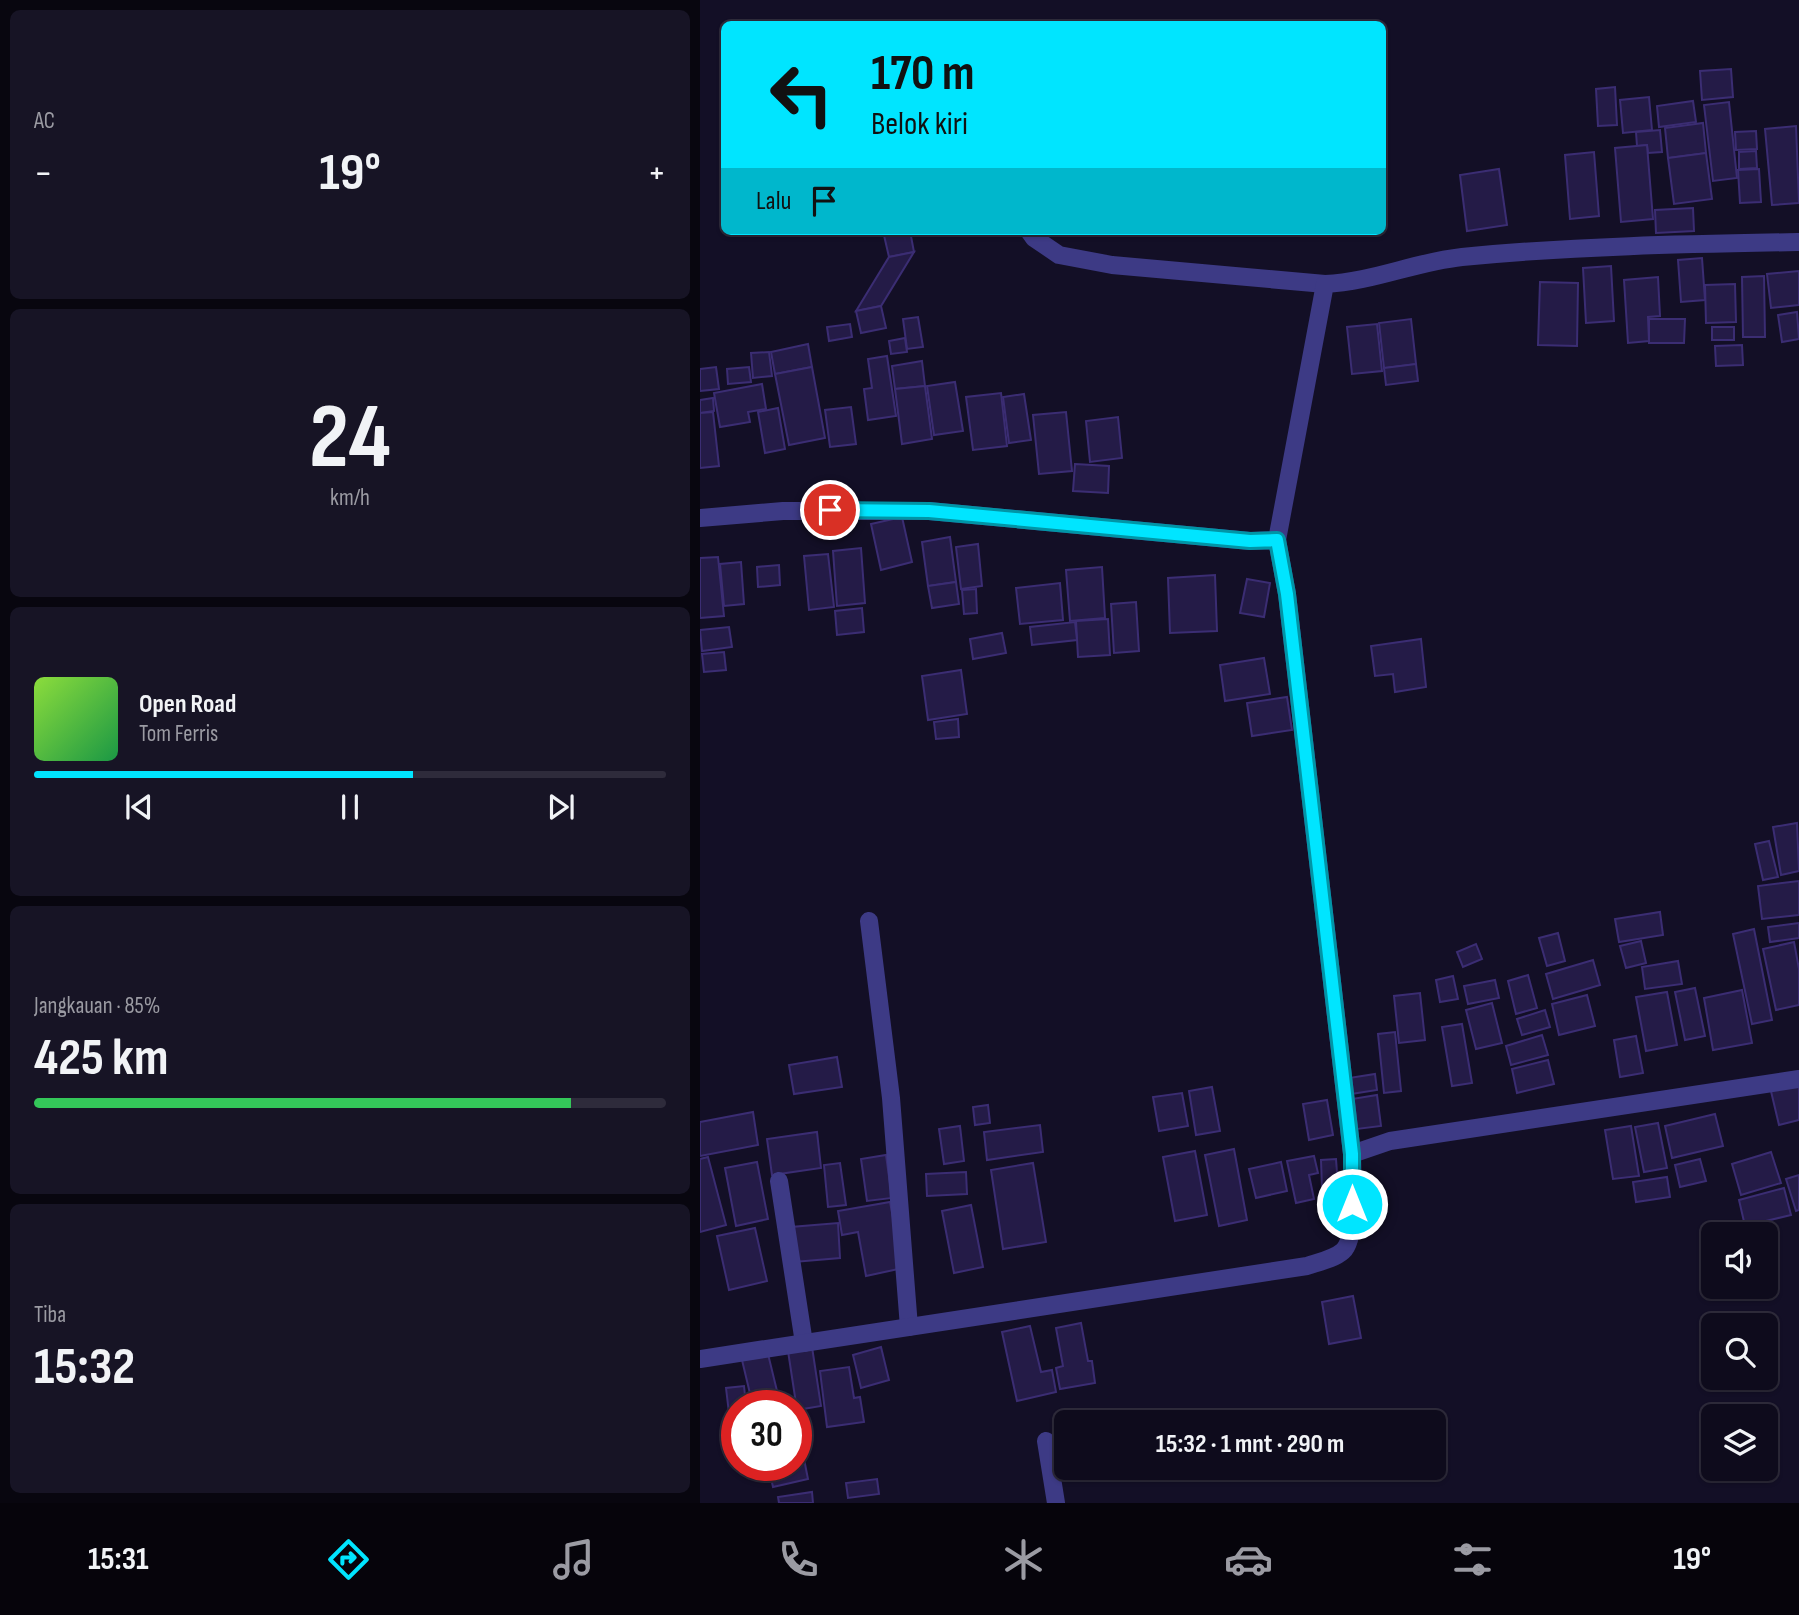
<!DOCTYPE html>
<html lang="id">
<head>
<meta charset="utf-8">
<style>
  :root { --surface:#0e0b1c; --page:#171425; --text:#f1f3f6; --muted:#9b9ba3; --line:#2e2b3b; --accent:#00e5ff }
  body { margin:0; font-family:"Sofia Sans Condensed",sans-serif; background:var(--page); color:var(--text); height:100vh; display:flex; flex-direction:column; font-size:26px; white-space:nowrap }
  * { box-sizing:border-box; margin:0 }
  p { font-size:23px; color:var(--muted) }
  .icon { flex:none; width:38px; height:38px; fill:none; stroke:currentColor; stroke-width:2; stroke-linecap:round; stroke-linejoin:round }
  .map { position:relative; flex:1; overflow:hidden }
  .drawer { display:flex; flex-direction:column; gap:10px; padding:10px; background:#08060f; width:700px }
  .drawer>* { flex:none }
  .guide { position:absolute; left:21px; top:21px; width:665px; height:214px; border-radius:10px; box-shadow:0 2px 5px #0004,0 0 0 2px var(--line); background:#00e5ff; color:#111; overflow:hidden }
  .fabs { position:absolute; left:1001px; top:1222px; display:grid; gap:14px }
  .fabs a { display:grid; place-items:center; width:77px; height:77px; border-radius:10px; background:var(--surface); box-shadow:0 2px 5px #0004,0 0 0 2px var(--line); font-size:35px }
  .speed { position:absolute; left:21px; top:1390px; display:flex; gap:14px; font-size:35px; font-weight:700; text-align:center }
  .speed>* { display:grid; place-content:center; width:91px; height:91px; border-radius:50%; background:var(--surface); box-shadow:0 2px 5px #0004,0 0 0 2px var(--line); line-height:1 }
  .speed .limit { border:10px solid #d22; background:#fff; color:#111 }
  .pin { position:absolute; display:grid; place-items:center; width:60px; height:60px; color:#fff; margin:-30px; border:4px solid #fff; border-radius:50%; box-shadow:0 2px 7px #0007 }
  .me { position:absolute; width:77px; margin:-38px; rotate:0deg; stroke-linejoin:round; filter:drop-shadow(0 0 5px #0008) }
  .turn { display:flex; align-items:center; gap:24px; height:147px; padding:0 35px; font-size:32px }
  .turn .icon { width:91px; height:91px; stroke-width:2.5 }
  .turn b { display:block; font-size:49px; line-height:60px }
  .then { display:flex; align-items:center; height:66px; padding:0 35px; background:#0003; gap:14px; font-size:26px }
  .big { font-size:52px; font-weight:700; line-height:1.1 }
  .drawer .tile { flex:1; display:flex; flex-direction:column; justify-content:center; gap:10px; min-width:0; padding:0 24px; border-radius:10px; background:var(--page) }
  .drawer .dial { align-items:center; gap:0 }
  .dial b { font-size:91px; line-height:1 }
  .song { display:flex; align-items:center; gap:21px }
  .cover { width:84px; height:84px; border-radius:10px; background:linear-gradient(135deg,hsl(90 70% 55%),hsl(140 70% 35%)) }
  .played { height:7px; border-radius:4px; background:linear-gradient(90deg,var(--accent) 60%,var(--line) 60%) }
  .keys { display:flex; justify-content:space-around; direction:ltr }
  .heat { display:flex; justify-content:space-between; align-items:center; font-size:38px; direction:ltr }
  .charge { height:10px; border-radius:5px; background:linear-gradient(90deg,#34c759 85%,var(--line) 0) }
  .trip { position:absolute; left:354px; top:1410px; width:392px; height:70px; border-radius:10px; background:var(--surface); box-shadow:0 2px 5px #0004,0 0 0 2px var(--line); font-weight:700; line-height:70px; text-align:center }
  .dock { display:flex; height:112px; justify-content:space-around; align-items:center; background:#06040b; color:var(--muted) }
  .dock .icon { width:49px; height:49px }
  .dock .active { color:var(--accent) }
  .dock b { font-size:32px; color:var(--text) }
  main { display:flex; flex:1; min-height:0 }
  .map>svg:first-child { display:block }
  .building { fill:#241b47; stroke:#3b2d73; stroke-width:2 }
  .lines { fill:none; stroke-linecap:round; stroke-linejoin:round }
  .minor { stroke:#3d3a85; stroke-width:18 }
  .route-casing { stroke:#0095a6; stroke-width:18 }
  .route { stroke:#00e5ff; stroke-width:12 }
</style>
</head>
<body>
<main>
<section class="drawer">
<div class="tile"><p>AC</p>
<div class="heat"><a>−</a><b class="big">19°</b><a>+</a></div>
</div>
<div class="tile dial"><b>24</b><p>km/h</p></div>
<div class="tile">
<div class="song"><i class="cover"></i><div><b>Open Road</b><p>Tom Ferris</p></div></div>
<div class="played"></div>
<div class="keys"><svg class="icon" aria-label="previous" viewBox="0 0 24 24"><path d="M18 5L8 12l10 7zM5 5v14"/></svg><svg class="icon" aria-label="pause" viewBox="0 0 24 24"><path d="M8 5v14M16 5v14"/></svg><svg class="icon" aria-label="next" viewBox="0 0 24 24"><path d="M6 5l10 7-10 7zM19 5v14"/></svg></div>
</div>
<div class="tile"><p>Jangkauan · 85%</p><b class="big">425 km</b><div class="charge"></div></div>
<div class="tile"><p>Tiba</p><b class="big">15:32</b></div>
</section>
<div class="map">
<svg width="1099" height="1503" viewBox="0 0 1099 1503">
  <rect width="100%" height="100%" fill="#130f26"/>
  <g class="building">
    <path d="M1031,69L1033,97L1002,100L1000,71Z"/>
    <path d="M915,87L917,125L898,126L896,89Z"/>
    <path d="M949,97L952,130L923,133L920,100Z"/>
    <path d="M993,101L996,122L959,127L957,106Z"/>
    <path d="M1029,102L1037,178L1013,181L1004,105Z"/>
    <path d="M1003,123L1006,153L968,158L965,128Z"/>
    <path d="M1096,126L1099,203L1072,205L1065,129Z"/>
    <path d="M960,130L962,152L948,153L947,145L937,146L936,132Z"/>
    <path d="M1056,131L1057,149L1036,150L1035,132Z"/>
    <path d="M947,145L953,219L921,222L915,148Z"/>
    <path d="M1056,151L1057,168L1039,169V152Z"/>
    <path d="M894,152L899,216L870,219L865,155Z"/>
    <path d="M1006,153L1012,199L974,204L968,158Z"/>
    <path d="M799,169L807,225L767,231L760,175Z"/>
    <path d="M1059,169L1061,202L1040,203L1038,170Z"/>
    <path d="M993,208L994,231L956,233L955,210Z"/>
    <path d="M183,231H210L214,252L189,257Z"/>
    <path d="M214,252L181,306L156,311L189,257Z"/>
    <path d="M1002,258L1005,300L981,302L978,260Z"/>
    <path d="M911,266L914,321L886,323L883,268Z"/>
    <path d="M1099,271V305L1071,308L1067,274Z"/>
    <path d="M1064,276L1065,337H1043L1042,277Z"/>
    <path d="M958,277L960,316L948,317L949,341L928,343L924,280Z"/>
    <path d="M840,282L878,283L877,346L838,345Z"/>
    <path d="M1035,284L1036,322L1006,323L1005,285Z"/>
    <path d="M181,306L186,328L161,333L156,311Z"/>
    <path d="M1097,312L1099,339L1082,342L1078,315Z"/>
    <path d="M218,317L223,347L207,349L203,319Z"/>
    <path d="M711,319L716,364L684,368L679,323Z"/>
    <path d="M949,319H985L984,343H949Z"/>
    <path d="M150,324L152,337L129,341L127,327Z"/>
    <path d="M677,324L682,371L652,374L647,327Z"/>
    <rect x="1012" y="327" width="22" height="13"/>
    <path d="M205,338L207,352L191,354L189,341Z"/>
    <path d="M108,344L112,367L75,374L71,352Z"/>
    <path d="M1042,345L1043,365L1016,366L1015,346Z"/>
    <path d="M69,352L72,376L53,378L51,353Z"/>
    <path d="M187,356L196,416L168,420L164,389L172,388L168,359Z"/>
    <path d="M222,361L225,386L195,389L192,366Z"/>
    <path d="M716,364L718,381L686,385L684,368Z"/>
    <path d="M16,367L19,389L0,391V369Z"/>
    <path d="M49,367L51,382L28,384L27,369Z"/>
    <path d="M112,367L125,438L89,445L75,374Z"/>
    <path d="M255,382L263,431L234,435L227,386Z"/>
    <path d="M62,384L66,409L48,412L50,422L20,427L14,393Z"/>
    <path d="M225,386L232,439L202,444L195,389Z"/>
    <path d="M301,393L307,446L273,450L266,397Z"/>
    <path d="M324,394L331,440L309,443L303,397Z"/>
    <path d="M13,398L14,411L0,413V400Z"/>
    <path d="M151,407L156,444L130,447L125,410Z"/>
    <path d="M78,408L85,449L65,453L58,412Z"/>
    <path d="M13,412L19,466L0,468V413Z"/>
    <path d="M366,412L372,471L339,474L333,415Z"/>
    <path d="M418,417L422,458L390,462L386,421Z"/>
    <path d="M375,464L409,466L408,493L373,491Z"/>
    <path d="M202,517L212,562L181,570L171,524Z"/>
    <path d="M250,537L256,582L228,586L222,542Z"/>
    <path d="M278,544L282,586L261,589L256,547Z"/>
    <path d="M161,548L165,603L137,606L133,551Z"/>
    <path d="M128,554L134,607L109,610L104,556Z"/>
    <path d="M18,557L24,616L0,618V558Z"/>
    <path d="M41,562L44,604L24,606L20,564Z"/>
    <path d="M79,565L80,585L58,587L57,567Z"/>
    <path d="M402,567L405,618L370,621L366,570Z"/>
    <path d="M515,575L517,631L470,633L468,578Z"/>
    <path d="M547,579L570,583L564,617L540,613Z"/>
    <path d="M256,582L259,604L232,608L228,586Z"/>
    <path d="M360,583L363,620L320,624L316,588Z"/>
    <path d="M276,589L277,613L264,614L262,590Z"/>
    <path d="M436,602L439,651L414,653L411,604Z"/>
    <path d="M162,608L164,632L137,635L135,611Z"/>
    <path d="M408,619L410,655L378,657L376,621Z"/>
    <path d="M375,622L377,640L332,645L330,627Z"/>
    <path d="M29,627L32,647L2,651L0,630Z"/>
    <path d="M302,633L306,653L273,659L270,639Z"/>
    <path d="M721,639L726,687L695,692L693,674L675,676L671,646Z"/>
    <path d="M24,652L26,670L4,672L2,654Z"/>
    <path d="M564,658L570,694L525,701L520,665Z"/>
    <path d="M261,670L267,714L228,720L222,676Z"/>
    <path d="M587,697L592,730L552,736L547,703Z"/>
    <path d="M258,719L259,737L236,739L234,722Z"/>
    <path d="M1097,823L1099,871L1081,875L1073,827Z"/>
    <path d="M1069,841L1078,877L1063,880L1055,844Z"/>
    <path d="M1099,881V915L1062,919L1058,886Z"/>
    <path d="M960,912L963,935L919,942L915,919Z"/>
    <path d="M1099,923V938L1070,942L1068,927Z"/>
    <path d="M1054,929L1072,1020L1052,1024L1033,934Z"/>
    <path d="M858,933L865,961L847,966L839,938Z"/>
    <path d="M941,941L946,963L926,968L920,946Z"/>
    <path d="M1094,942L1099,969V1005L1076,1010L1063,949Z"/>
    <path d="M776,944L782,959L763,967L757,952Z"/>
    <path d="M893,960L900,985L853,999L846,974Z"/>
    <path d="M978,961L982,984L945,989L942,967Z"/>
    <path d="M828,975L837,1008L816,1014L808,981Z"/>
    <path d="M753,976L758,999L740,1002L736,980Z"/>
    <path d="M795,980L799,998L768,1004L764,986Z"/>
    <path d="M995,988L1005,1036L985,1040L975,992Z"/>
    <path d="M1042,990L1052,1043L1013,1050L1004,998Z"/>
    <path d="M967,992L977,1045L946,1051L936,997Z"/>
    <path d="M720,993L725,1040L699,1043L694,996Z"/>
    <path d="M887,995L895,1026L859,1035L852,1004Z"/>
    <path d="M792,1003L802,1043L776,1049L766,1010Z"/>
    <path d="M845,1010L850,1027L822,1035L817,1019Z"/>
    <path d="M762,1024L772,1083L752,1086L742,1027Z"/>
    <path d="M695,1032L701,1091L684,1093L678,1034Z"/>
    <path d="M842,1035L848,1055L811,1065L806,1046Z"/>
    <path d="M936,1036L943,1073L920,1077L914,1040Z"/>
    <path d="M137,1057L142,1087L94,1094L89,1065Z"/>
    <path d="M848,1060L854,1084L817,1093L812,1069Z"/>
    <path d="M675,1074L677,1090L651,1094L649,1078Z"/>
    <path d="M1099,1080V1120L1079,1125L1070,1087Z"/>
    <path d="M512,1087L520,1131L496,1135L489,1091Z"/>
    <path d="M482,1093L488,1126L459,1131L453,1097Z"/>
    <path d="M677,1095L681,1126L657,1129L652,1099Z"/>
    <path d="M627,1100L633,1135L609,1140L603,1104Z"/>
    <path d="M288,1105L290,1123L275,1125L273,1107Z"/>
    <path d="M53,1112L58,1145L0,1156V1122Z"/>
    <path d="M1015,1114L1023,1146L972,1158L965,1126Z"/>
    <path d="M958,1123L967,1168L944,1172L935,1127Z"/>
    <path d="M340,1125L343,1152L287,1160L284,1132Z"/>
    <path d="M260,1126L264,1161L244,1164L239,1129Z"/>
    <path d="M931,1126L939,1176L913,1179L905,1130Z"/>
    <path d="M117,1132L121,1168L72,1175L67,1139Z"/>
    <path d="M534,1149L547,1220L519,1226L505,1155Z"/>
    <path d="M495,1151L507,1215L475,1221L463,1157Z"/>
    <path d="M1071,1152L1081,1183L1041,1195L1032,1164Z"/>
    <path d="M186,1155L192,1198L167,1201L161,1159Z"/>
    <path d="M614,1156L618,1173L609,1175L614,1199L596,1203L587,1161Z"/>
    <path d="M8,1157L26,1225L0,1232V1159Z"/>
    <path d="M636,1159L638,1186L622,1187L621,1160Z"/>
    <path d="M1000,1159L1006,1181L980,1187L975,1165Z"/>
    <path d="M57,1162L68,1219L36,1226L25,1168Z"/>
    <path d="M581,1162L587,1191L556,1198L549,1169Z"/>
    <path d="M140,1163L146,1205L128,1207L124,1165Z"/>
    <path d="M333,1163L346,1242L303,1249L291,1170Z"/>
    <path d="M266,1172L267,1194L227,1196L226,1174Z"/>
    <path d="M1099,1175V1210L1096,1211L1086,1179Z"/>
    <path d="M967,1177L970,1197L936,1202L933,1182Z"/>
    <path d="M1084,1188L1091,1215L1045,1226L1039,1200Z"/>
    <path d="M190,1202L203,1268L166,1276L158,1232L142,1235L138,1211Z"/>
    <path d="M271,1205L283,1267L254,1273L242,1211Z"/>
    <path d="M138,1223L140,1258L94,1262L91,1227Z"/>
    <path d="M55,1228L67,1281L29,1290L17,1236Z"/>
    <path d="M653,1296L661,1338L629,1344L622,1302Z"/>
    <path d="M381,1323L388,1361H392L395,1383L360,1389L356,1368L363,1366L356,1328Z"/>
    <path d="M330,1326L341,1372L352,1370L356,1392L317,1401L302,1332Z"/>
    <path d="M112,1347L121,1406L97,1410L88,1351Z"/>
    <path d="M181,1347L189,1380L161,1388L153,1355Z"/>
    <path d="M68,1354L78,1395L52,1402L42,1360Z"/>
    <path d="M149,1367L154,1398L160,1397L164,1422L127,1427L120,1371Z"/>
    <path d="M44,1386L46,1405H37V1429L31,1430L26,1388Z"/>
    <path d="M98,1429L108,1479L73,1487L68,1465H96Z"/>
    <path d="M177,1479L179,1494L148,1498L146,1483Z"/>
    <path d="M112,1492L113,1503H79L78,1497Z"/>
  </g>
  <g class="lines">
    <g class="minor">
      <path d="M329,231L334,238L359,255L412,265L625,284"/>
      <path d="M0,518L83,511H229L550,541L577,540L625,284C672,282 715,262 762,257C873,246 987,244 1099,242"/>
      <path d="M577,540L587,594L652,1154"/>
      <path d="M169,921L191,1098L209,1327"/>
      <path d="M79,1181L104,1343"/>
      <path d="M0,1359L607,1266C619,1262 634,1259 643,1251C658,1237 652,1175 652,1154L690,1141L1099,1079"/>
      <path d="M346,1441L356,1503"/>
    </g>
  </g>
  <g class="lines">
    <g class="route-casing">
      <path id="route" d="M130,510L229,511L550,541L577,540L587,594L652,1154V1204"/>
    </g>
    <use href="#route" class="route"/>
  </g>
</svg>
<div class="fabs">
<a><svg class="icon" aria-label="sound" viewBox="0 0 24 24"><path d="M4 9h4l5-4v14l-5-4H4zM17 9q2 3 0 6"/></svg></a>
<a><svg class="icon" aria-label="search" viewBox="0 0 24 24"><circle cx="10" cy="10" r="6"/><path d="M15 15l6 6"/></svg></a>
<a><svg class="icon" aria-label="layers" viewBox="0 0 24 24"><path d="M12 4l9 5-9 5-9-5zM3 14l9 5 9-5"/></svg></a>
</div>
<div class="speed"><div class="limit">30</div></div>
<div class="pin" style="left:130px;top:510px;background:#d93025"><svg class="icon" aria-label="arrive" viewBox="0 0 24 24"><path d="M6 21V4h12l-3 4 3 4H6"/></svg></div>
<svg class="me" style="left:652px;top:1204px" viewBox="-20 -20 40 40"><circle r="17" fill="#00e5ff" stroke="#fff" stroke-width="3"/><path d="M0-11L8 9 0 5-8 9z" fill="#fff"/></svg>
<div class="trip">15:32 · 1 mnt · 290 m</div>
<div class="guide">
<div class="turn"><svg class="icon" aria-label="left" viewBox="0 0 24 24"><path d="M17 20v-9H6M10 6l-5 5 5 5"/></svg><div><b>170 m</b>Belok kiri</div></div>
<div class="then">Lalu<svg class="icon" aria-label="arrive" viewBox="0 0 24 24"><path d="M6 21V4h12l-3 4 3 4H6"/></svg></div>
</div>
</div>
</main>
<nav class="dock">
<b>15:31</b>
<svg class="icon active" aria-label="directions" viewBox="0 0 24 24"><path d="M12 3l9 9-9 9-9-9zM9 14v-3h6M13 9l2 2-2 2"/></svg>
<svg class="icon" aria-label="music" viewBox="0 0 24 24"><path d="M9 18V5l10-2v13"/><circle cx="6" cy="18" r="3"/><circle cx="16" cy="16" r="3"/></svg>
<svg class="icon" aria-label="phone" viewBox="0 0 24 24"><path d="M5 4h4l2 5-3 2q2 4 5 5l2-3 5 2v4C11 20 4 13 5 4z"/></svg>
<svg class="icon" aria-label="climate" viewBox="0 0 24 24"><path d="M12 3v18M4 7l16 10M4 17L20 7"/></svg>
<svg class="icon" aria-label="car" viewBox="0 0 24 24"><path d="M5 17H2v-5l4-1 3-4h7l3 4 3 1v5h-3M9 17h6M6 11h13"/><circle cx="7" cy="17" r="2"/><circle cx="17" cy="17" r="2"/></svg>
<svg class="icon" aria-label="filters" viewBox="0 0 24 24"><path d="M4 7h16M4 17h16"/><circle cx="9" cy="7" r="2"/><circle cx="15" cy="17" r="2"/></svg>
<b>19°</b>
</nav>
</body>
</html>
